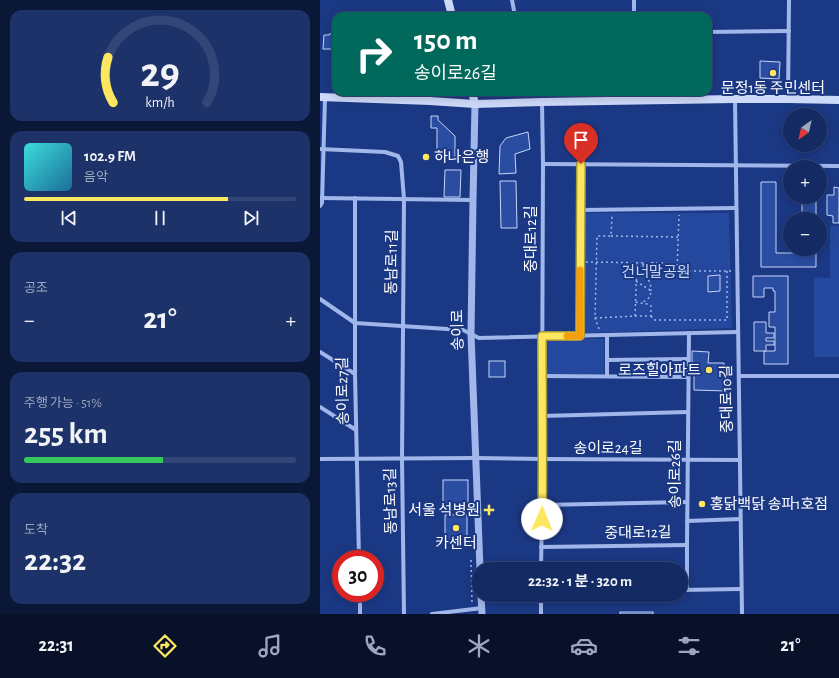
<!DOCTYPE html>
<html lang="ko">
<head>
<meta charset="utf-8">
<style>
  :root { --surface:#142a63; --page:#1d3269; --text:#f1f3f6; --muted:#9da7be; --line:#334678; --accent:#fde75e }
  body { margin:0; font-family:"Alegreya Sans","Noto Sans KR",sans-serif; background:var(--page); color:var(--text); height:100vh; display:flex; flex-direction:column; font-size:15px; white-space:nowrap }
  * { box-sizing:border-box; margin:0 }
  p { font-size:13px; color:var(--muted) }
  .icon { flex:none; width:22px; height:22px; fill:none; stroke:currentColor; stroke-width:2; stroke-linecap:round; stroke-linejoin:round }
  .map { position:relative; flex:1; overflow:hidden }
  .sheet { display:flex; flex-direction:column; gap:10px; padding:10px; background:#0b1736; width:320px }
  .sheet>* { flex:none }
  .hud { position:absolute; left:12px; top:12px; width:380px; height:84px; border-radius:12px; box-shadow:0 2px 10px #0003,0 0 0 1px var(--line); background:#00695c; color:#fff; overflow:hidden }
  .needle { width:26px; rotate:214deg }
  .tools { position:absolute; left:463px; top:108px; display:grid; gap:8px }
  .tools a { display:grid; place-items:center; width:44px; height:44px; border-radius:50%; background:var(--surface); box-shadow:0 2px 10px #0003,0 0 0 1px var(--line); font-size:20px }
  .speed { position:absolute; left:12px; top:550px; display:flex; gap:8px; font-size:20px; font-weight:700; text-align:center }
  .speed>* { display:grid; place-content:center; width:52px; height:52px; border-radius:50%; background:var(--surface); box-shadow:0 2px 10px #0003,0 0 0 1px var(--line); line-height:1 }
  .speed .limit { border:6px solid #d22; background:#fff; color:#111 }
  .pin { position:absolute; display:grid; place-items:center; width:34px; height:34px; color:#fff; margin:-41px -17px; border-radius:50% 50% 50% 0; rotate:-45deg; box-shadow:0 0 4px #0007 }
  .pin .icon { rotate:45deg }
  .me { position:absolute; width:44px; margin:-22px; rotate:1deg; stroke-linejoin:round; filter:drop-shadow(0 0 3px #0008) }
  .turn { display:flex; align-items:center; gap:14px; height:84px; padding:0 16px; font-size:18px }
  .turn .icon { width:52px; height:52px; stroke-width:2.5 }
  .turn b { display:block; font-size:28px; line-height:34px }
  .big { font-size:30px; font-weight:700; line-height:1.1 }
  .sheet .card { flex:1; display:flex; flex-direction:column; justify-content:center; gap:6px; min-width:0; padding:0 14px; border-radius:12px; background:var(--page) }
  .sheet .dial { align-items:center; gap:0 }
  .dial svg { height:104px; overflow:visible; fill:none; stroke:var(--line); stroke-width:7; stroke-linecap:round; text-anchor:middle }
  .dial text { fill:var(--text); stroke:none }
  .song { display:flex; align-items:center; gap:12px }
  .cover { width:48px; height:48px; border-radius:6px; background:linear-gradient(135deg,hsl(180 70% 55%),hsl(200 70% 35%)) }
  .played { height:4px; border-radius:2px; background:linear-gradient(90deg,var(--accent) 75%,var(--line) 75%) }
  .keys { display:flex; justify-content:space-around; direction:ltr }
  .heat { display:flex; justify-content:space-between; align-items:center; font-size:22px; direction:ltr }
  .charge { height:6px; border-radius:3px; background:linear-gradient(90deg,#34c759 51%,var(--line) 0) }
  .trip { position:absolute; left:152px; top:562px; width:216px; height:40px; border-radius:20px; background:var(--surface); box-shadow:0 2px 10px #0003,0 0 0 1px var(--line); font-weight:700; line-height:40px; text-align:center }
  .tab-bar { display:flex; height:64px; justify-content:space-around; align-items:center; background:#081128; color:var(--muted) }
  .tab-bar .icon { width:28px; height:28px }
  .tab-bar .selected { color:var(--accent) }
  .tab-bar b { font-size:18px; color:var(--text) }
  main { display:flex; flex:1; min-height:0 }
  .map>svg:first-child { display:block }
  .green { fill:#24489d }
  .building { fill:#2a4da2; stroke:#c6d5f8 }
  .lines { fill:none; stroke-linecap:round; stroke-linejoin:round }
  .path { stroke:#a1b7eb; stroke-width:1.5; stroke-dasharray:2 3; stroke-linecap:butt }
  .minor { stroke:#a1b7eb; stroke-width:4 }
  .tertiary { stroke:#a1b7eb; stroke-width:7 }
  .secondary { stroke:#cdd9f8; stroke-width:8 }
  .route-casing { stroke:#a4963d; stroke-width:10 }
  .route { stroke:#fde75e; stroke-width:7 }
  .slow { stroke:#f59e0b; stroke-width:7 }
  .poi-dot { fill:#fde75e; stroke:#1b3884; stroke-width:1.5 }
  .labels { text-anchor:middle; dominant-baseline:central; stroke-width:4; stroke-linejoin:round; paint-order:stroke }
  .poi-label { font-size:15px; fill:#fff; stroke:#1b3884 }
  .street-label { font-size:15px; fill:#fff; stroke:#1b3884 }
  .park-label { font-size:15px; fill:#c6d5f8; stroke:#1b3884 }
</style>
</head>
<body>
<main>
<section class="sheet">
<div class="card dial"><svg viewBox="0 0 100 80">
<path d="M14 69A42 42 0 1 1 86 69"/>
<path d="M14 69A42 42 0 0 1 10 34" stroke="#fde75e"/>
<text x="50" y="56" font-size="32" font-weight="700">29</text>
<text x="50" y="72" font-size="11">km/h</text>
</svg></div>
<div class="card">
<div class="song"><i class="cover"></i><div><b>102.9 FM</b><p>음악</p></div></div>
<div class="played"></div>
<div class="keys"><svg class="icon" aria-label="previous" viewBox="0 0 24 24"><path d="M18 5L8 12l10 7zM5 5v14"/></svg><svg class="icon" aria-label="pause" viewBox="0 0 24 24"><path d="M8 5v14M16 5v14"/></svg><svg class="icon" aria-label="next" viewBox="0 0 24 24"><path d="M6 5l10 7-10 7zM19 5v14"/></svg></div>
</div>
<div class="card"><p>공조</p>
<div class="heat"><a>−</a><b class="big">21°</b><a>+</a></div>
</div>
<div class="card"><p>주행 가능 · 51%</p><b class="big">255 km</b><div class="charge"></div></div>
<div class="card"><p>도착</p><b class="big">22:32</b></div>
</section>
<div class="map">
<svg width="519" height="614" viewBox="0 0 519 614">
  <rect width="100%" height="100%" fill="#1b3884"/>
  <g class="green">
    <path d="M264,213H409L412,328L262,333Z"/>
    <path d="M510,226H519V357H494V277L510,278Z"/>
    <rect x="224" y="339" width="60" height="35"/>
  </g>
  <g class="building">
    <path d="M9,34H16V48H14V49H3L4,35H9Z"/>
    <path d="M440,61L460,62L459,79L440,78Z"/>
    <path d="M111,116H118V120L135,136V160L117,159V128H111Z"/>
    <path d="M208,132L210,149L195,154L196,173L179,174L180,146L186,138Z"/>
    <path d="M125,170H141L140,197H124Z"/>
    <path d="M180,181H196L197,228H181Z"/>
    <path d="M441,182H456V253H482V249H496V267H441Z"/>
    <path d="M514,187L519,188V223H513V216L507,215V195H514Z"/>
    <rect x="482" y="197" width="14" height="22"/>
    <rect x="323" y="264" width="8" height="6"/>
    <path d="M400,275V291L388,292V276Z"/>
    <path d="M433,276H468V364H444V351H455V327H449V312H455V291H453V288H444V297H433Z"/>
    <path d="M434,322H446V333H454V338H446V341H454V345H446V351H434Z"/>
    <path d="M372,351L389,352L388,363H404V377H408L407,391L374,390V363H372Z"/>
    <rect x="169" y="361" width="16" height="16"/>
    <rect x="123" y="480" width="25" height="30"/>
    <rect x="125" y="515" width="22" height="26"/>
    <rect x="300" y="612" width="33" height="2"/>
  </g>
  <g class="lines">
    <g class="path">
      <path d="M291,236L358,237"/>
      <path d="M266,262L343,263"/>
      <path d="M333,262V271H412"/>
      <path d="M357,271L359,215"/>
      <path d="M316,272C326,276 331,279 331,291"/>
      <path d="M316,281C321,285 326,287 331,291L330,297L322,303"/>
      <path d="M315,316L317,262"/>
      <path d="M331,316L334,320H407V271"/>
      <path d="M275,318L315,316H331V306L327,304L315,302"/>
      <path d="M279,329L275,318L277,236H291L292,216"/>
      <path d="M151,560L152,604"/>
    </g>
    <g class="minor">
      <path d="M192,0L195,16"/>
      <path d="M314,16V0"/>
      <path d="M388,32L469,31"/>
      <path d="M415,99L422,614"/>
      <path d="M468,99L469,0"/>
      <path d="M313,101V92"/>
      <path d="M0,149L65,152L78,156L81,162L84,199L82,459L84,614"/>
      <path d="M223,164L519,166"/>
      <path d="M0,198L153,200"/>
      <path d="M35,198V374L39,559"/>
      <path d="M0,206L2,203L5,98"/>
      <path d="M261,210L416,208"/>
      <path d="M0,299L35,323L143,330L159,338L418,332"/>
      <path d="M260,335L261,164"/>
      <path d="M0,352L35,374"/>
      <path d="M287,360L368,359"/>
      <path d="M222,376L368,377"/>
      <path d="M287,376V335"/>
      <path d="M419,376H519"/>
      <path d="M0,407L36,430"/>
      <path d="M222,416L368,412"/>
      <path d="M0,459L156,458L223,459L420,460"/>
      <path d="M222,505L367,502"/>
      <path d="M367,521L420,519"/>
      <path d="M221,547L367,545"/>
      <path d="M221,569L223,459L222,416L223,164L222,102"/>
      <path d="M361,590L421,589"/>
      <path d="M367,590V545L369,333"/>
      <path d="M40,593V614"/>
      <path d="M112,614L162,608"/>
      <path d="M221,614V595"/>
    </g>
    <g class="tertiary">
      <path d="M155,104L153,200L151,334L160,569"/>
      <path d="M161,595L162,614"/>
    </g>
    <g class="secondary">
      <path d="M128,0L132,16"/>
      <path d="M152,92L155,104"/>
      <path d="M0,97L110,101L155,104L222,102L415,99H468L519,100"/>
    </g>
  </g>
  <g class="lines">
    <g class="route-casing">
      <path id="route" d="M222,519C223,458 222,397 222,336H260L261,164"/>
    </g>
    <use href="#route" class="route"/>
    <path class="slow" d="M247,336H260V270"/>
  </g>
  <g class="poi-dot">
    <circle cx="453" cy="73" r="4"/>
    <circle cx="106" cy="157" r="4"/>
    <circle cx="389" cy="370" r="4"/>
    <circle cx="382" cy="504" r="4"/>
    <path d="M167 504h4v4h4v4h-4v4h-4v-4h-4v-4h4z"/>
    <circle cx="136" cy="528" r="4"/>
  </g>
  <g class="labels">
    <g class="poi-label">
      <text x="453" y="88">문정1동 주민센터</text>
      <text x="114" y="157" text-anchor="start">하나은행</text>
      <text x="381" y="370" text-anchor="end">로즈힐아파트</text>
      <text x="390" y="504" text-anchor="start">홍닭백닭 송파1호점</text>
      <text x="160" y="510" text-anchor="end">서울 석병원</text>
      <text x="136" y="543">카센터</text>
    </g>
    <g class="street-label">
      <text transform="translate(211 239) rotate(-90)">중대로12길</text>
      <text transform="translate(72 262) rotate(-89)">동남로11길</text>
      <text transform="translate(138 330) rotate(-91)">송이로</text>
      <text transform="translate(23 391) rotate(-91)">송이로27길</text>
      <text transform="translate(407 399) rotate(-91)">중대로10길</text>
      <text x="288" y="448">송이로24길</text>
      <text transform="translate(355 474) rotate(-90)">송이로26길</text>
      <text transform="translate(71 501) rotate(-91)">동남로13길</text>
      <text transform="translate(318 533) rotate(-1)">중대로12길</text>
    </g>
    <g class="park-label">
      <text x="336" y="272">건너말공원</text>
    </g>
  </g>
</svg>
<div class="tools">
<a><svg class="needle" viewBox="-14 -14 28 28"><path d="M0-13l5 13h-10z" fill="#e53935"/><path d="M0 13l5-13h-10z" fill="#9da7be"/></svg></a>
<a>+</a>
<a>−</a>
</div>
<div class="speed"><div class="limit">30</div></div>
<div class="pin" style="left:261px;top:164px;background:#d93025"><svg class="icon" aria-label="arrive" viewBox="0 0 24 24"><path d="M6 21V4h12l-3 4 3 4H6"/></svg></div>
<svg class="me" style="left:222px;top:519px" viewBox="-20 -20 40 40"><circle r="19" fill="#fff"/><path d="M0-13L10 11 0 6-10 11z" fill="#fde75e"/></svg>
<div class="trip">22:32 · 1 분 · 320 m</div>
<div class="hud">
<div class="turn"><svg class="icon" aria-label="right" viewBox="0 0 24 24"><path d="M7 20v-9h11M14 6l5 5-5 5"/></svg><div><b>150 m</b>송이로26길</div></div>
</div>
</div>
</main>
<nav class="tab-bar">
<b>22:31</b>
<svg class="icon selected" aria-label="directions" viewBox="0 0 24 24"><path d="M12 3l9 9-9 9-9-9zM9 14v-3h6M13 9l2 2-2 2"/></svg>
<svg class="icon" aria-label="music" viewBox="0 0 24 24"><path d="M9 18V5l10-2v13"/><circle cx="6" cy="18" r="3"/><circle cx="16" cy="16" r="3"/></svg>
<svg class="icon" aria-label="phone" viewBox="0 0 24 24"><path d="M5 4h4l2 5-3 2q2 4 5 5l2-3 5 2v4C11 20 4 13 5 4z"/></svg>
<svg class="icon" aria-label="climate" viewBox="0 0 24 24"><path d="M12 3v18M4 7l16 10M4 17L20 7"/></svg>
<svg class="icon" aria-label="car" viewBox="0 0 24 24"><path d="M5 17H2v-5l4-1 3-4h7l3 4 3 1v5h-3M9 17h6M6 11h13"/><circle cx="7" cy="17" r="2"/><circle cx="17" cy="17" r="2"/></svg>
<svg class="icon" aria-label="filters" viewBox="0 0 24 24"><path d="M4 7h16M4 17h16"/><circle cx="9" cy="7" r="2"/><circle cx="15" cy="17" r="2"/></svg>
<b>21°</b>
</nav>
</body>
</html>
